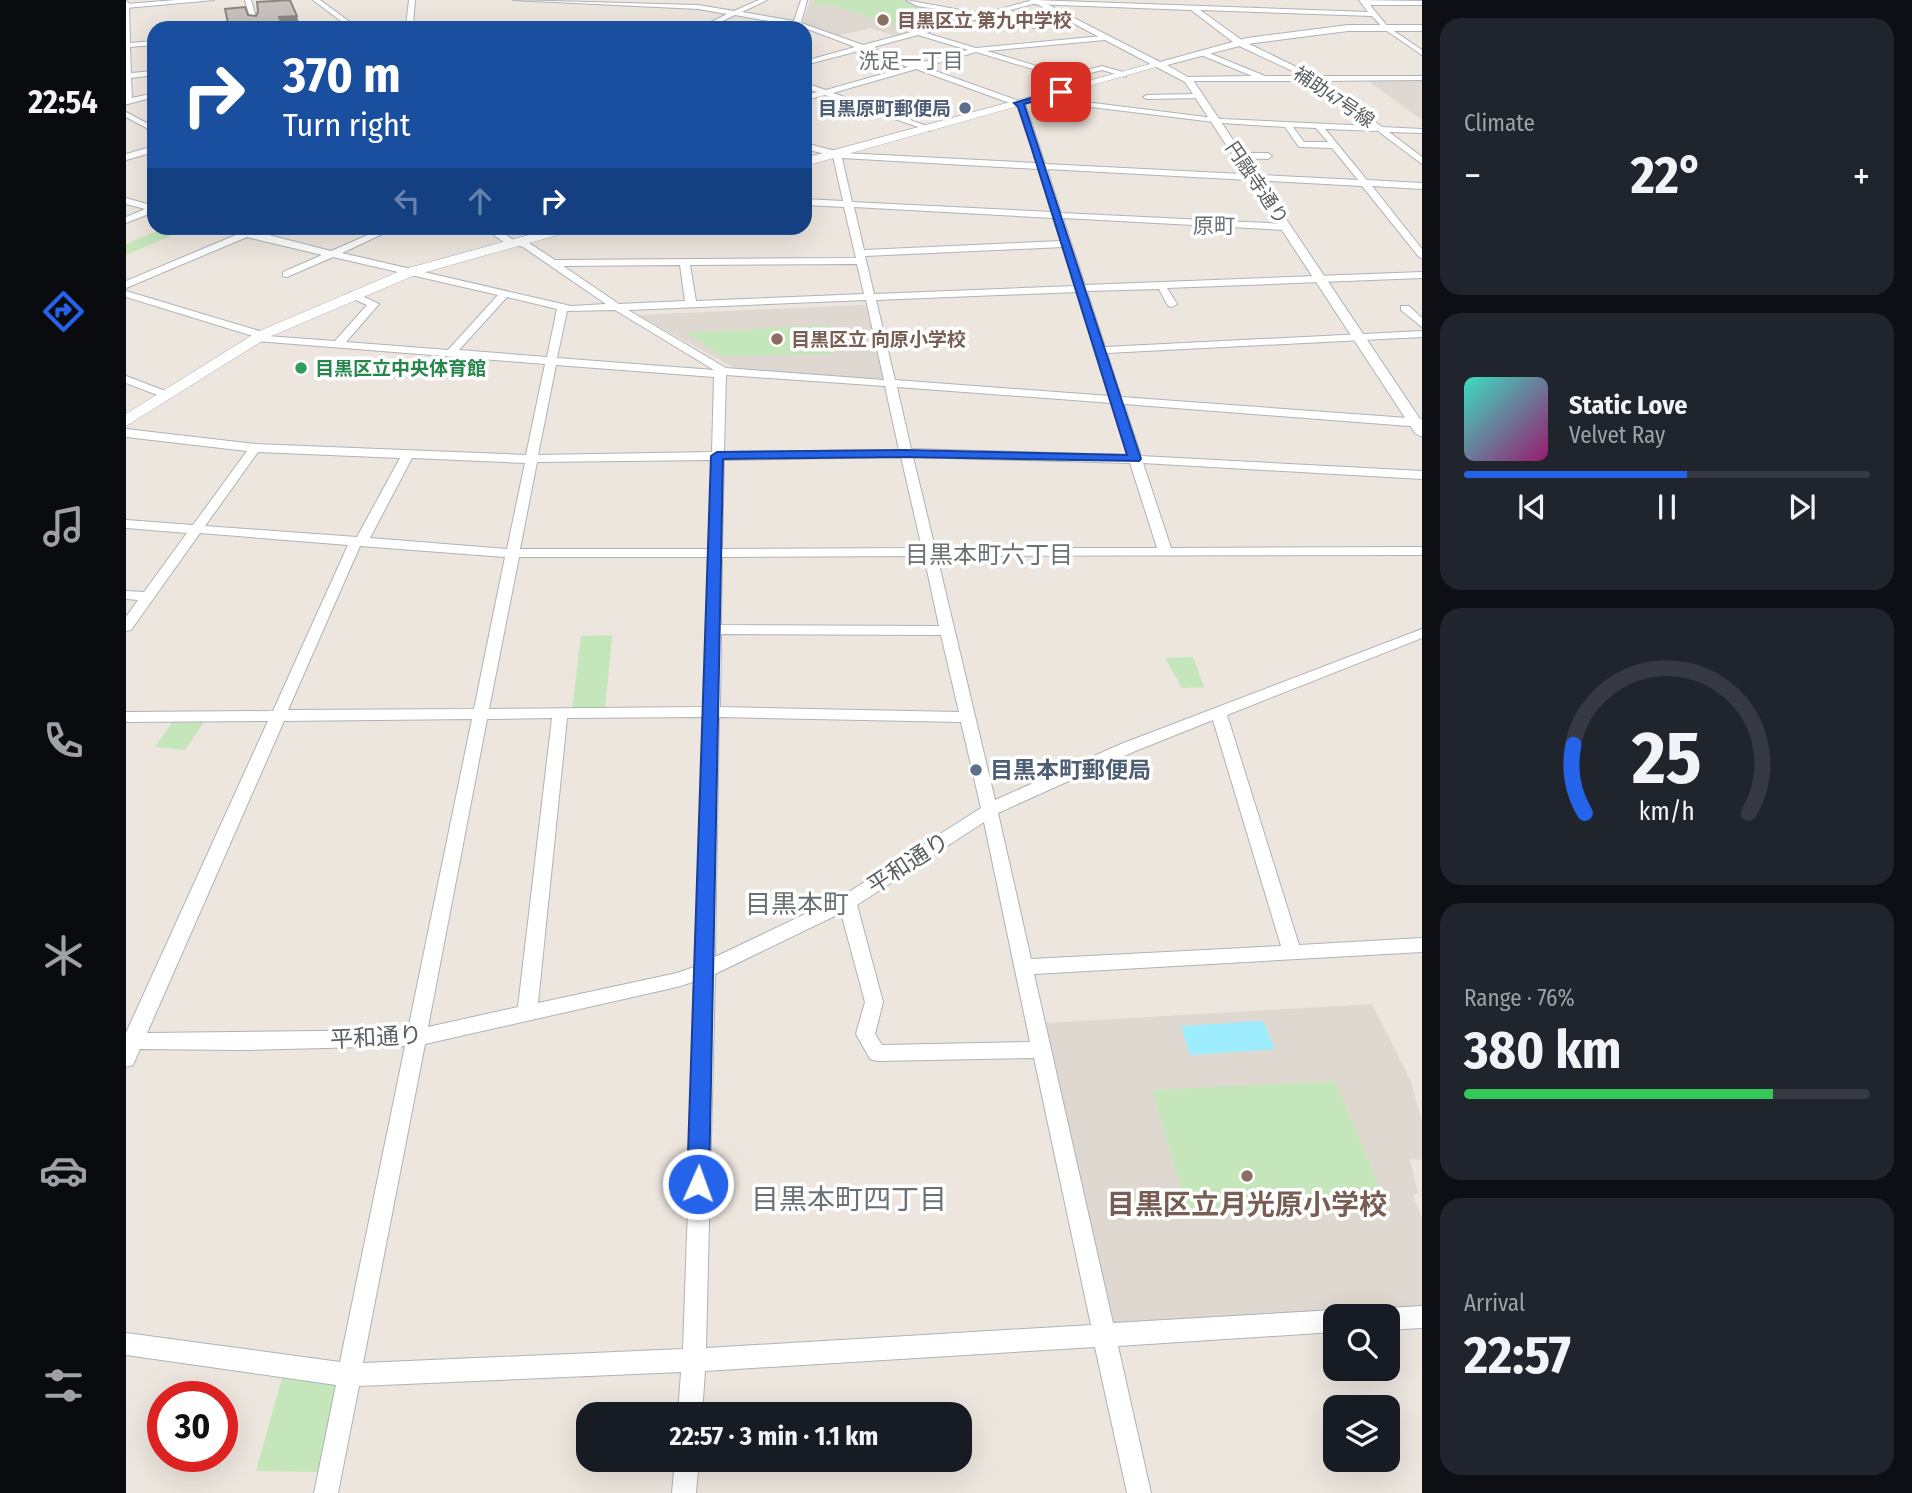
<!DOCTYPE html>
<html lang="en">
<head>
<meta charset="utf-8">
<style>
  :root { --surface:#171b24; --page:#20242c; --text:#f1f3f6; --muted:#9ea1a6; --line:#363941; --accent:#2563eb }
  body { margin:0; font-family:"Fira Sans Condensed","Noto Sans JP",sans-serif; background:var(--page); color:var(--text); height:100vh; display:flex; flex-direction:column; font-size:26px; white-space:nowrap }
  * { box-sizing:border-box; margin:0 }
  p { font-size:23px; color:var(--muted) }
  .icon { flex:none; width:38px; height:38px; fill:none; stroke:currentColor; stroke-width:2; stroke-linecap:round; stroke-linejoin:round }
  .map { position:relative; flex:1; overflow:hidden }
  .details { display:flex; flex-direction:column; gap:18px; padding:18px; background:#0d0f14; width:490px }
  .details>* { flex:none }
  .banner { position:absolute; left:21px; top:21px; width:665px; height:214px; border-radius:21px; box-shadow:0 7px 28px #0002; background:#1a4fa0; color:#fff; overflow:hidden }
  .buttons { position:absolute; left:1197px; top:1304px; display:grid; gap:14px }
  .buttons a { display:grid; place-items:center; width:77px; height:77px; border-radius:14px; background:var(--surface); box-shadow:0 7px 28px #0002; font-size:35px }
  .speed { position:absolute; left:21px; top:1381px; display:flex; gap:14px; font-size:35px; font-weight:700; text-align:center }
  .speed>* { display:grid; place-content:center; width:91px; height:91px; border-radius:50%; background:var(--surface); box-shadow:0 7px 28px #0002; line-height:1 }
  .speed .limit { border:10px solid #d22; background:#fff; color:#111 }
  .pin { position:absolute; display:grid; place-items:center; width:60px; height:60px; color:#fff; margin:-30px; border-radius:14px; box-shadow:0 4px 10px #0006 }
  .me { position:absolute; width:77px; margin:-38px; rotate:2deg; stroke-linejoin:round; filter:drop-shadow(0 0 5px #0008) }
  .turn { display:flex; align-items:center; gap:24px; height:147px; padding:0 21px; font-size:32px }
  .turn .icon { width:91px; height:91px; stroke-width:2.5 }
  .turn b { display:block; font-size:49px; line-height:60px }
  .lanes { display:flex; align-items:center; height:66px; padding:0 21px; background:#0003; justify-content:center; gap:35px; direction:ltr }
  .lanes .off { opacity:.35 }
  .big { font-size:52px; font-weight:700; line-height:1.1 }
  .details .widget { flex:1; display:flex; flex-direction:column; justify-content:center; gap:10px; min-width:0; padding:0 24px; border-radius:21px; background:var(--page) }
  .details .dial { align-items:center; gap:0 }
  .dial svg { height:182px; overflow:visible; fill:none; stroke:var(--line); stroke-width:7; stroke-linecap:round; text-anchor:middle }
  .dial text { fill:var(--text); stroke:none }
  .song { display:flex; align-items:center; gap:21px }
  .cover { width:84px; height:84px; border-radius:10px; background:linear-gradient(135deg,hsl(170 70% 55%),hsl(320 70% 35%)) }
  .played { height:7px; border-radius:4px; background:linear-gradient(90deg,var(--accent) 55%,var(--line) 55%) }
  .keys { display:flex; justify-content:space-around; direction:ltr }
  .heat { display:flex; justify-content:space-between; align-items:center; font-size:38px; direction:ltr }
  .charge { height:10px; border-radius:5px; background:linear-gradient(90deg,#34c759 76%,var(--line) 0) }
  .trip { position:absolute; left:450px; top:1402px; width:396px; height:70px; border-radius:21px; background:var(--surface); box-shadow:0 7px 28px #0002; font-weight:700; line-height:70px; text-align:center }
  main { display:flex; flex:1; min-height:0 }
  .dock { display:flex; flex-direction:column; width:126px; justify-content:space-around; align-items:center; background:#090b0e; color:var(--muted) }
  .dock .icon { width:49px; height:49px }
  .dock .on { color:var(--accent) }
  .dock b { font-size:32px; color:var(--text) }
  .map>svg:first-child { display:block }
  .education { fill:#dfd8d0 }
  .green { fill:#c5e6ba }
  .water { fill:#9dedff }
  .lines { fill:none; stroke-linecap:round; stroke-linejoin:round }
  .minor-casing { stroke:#aeb3b7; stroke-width:2 }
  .tertiary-casing { stroke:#aeb3b7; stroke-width:2 }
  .secondary-casing { stroke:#acb3b7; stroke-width:1 }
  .minor { fill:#fff; fill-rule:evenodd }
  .tertiary { fill:#fff; fill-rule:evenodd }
  .secondary { fill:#fff; fill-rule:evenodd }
  .shaded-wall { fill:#8c8784 }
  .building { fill:#c8c1bd; stroke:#8c8784; stroke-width:2 }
  .route { fill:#2563eb; stroke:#184099; stroke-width:2 }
  .education-dot { fill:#8d6e63; stroke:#fff; stroke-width:2.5 }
  .service-dot { fill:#5c6f8a; stroke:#fff; stroke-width:2.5 }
  .leisure-dot { fill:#2e9e5b; stroke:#fff; stroke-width:2.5 }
  .labels { text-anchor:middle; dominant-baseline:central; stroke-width:7; stroke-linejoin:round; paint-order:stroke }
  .far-education-label { font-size:19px; font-weight:bold; fill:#785e54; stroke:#fff; text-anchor:start }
  .far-street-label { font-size:19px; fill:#585f62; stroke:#fff }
  .far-service-label { font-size:19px; font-weight:bold; fill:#4e5e75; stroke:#fff; text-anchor:end }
  .far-leisure-label { font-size:19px; font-weight:bold; fill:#27864d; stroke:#fff; text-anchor:start }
  .far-neighbourhood-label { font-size:21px; fill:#697174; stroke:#fff }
  .far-quarter-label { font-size:21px; fill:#697174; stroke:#fff }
  .service-label { font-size:23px; font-weight:bold; fill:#4e5e75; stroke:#fff; text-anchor:start }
  .street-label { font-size:23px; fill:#585f62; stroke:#fff }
  .neighbourhood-label { font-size:24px; fill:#697174; stroke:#fff }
  .quarter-label { font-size:26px; fill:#697174; stroke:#fff }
  .near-neighbourhood-label { font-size:28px; fill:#697174; stroke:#fff }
  .near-education-label { font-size:28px; font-weight:bold; fill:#785e54; stroke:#fff }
</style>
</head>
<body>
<main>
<nav class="dock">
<b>22:54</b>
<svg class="icon on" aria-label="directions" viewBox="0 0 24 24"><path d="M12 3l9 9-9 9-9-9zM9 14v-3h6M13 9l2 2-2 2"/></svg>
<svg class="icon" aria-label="music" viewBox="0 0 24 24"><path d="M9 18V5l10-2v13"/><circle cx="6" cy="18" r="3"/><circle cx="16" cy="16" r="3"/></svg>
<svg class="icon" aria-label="phone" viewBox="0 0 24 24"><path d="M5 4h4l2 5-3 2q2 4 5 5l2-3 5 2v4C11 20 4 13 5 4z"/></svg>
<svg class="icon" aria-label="climate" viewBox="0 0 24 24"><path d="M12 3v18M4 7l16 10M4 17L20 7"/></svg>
<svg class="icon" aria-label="car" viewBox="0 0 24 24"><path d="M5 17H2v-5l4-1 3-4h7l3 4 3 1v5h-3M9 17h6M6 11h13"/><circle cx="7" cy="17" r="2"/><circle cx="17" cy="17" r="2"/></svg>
<svg class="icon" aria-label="filters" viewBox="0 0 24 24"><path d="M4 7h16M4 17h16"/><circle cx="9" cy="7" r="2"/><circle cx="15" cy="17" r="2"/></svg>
</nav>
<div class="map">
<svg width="1296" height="1493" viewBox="0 0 1296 1493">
  <rect width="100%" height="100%" fill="#ede6df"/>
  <g class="education">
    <path d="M684,0H781L789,5L851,15L772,37L744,28L712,36L677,24Z"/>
    <path d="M1241,80H1296V118H1293Z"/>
    <path d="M735,305L740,306L757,379L610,369L512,315Z"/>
    <path d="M1246,1004L1285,1081L1296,1121V1160L1284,1159L1292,1193L1287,1195L1296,1218V1307L988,1327L920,1023Z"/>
  </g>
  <g class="green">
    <path d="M689,0H774L791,8L817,13L769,25L705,5H688Z"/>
    <path d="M38,228H64L0,255V244Z"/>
    <path d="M698,325L707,327L711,350L702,354L596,356L561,333Z"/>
    <path d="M486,635L479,710H446L455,636Z"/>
    <path d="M1067,657L1078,687L1056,688L1039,658Z"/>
    <path d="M47,721L78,722L59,750L29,747Z"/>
    <path d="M1209,1081L1260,1203L1063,1214L1026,1090Z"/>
    <path d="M157,1374L213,1383L196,1472L130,1471Z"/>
  </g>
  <path class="water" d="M1137,1021L1149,1049L1064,1055L1055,1026Z"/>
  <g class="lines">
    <g class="minor-casing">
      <g id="minor">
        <path d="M119,0H125L133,28H127Z"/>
        <path d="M187,0H194L232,28H224Z"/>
        <path d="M283,0H289L287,25L370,23L517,26L520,28H248L280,25Z"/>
        <path d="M387,0L572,5L608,11L633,0H641L616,12L668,21L675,0H681L675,23L737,45L849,15L791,6L780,0L856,14L907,0L1242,12L1233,0L1296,1V5H1244L1262,27L1296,50V55L1258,29L1246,16L1074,10L1117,41L1189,76H1296V80L1196,81L1256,127L1296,129V133L1263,132L1296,157V164L1252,131L1199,129L1241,180L1296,183V189L1246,186L1296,249V258L1293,257L1236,186L921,169L935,213L1159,224L1164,227L1159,230L937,218L959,285L1296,272V278L1041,288L1051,304L1046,307L1042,306L1033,289L961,291L979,347L1296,331V337L981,353L995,397L1296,419V427L998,404L1015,456L1296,471V479L1017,463L1045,548L1296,547V555L811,556L869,800L995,744L1296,629V638L1101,715L1173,945L1296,938V952L908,974L987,1323L1209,1310L1218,1316H1209V1332L992,1346L1025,1493H1001L969,1347L579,1371L576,1414H552L555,1372L233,1386L212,1493H188L210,1385L0,1355V1333L214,1362L279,1046L115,1050L14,1049L7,1065L0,1067V1033L142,721L0,722V712L147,711L222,545L74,533L5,630L0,631V617L12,600L0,599V591L18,592L61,533L0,528V520L67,525L121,451L0,437V429L129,444L400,455L419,364L130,341L125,338L127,336L0,297V291L140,333L141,336L209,341L241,305L223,297V293L227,292L253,304L220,342L322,350L372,295L207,257L161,277L157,276V272L196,255L121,237L0,288V281L110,235L89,230L88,228L123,230L205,251L258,228H269L216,253L445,306L480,304L397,247L381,243L386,240L403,243L429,260L730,258L718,207L679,205V199L717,201L707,156L679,149V143L717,153L910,163L892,106L790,69L707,93L804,127V131L699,95L679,100V96L691,92L679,88V83L700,90L760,73L741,66L744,62L768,71L782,67L736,50L679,65V61L729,47L679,28H662L665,25L609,15L582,28H573L601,14L572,9ZM907,4L1065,10L1111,45L1177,76H1139L1078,51L1075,55L1126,76L1060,77L1057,81H1186L1245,126L1096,119L911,96L908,100L1096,123L1159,127L1173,147L1206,148L1232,180L919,164L899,103L798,67L850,52L963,86L966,82L949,77L976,70L1000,77V73L976,66L941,75L861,51L979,40L976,36L850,48L800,33L878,12L908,28H912V26L884,10ZM792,35L842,50L790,64L744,48ZM1167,127L1190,128L1202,142H1178ZM716,158L912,169L926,212L726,202ZM728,207L927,218L935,241L738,250ZM937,247L949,286L748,294L739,256ZM731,264L738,294L570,301L564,265ZM554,265L559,301L493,304L437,266ZM951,292L984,396L769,380L750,300ZM381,297L431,309L421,357L333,350ZM740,300L758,380L600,368L502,310ZM489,310L588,370L431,358L441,311ZM430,365L588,377L586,452L412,455ZM600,375L759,386L773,450L598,452ZM771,387L986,403L1002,455L785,449ZM132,452L274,458L231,537L79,526ZM775,457L796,548L596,549L598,460ZM787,457L1004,463L1031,548H809ZM286,458L399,463L381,549L244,538ZM586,460L583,549H394L411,462ZM234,546L379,557L348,709L162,710ZM798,556L813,626L595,625L596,557ZM393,557H583L578,707L363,709ZM595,634L815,635L833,712L594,707ZM578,717L571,966L551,973L412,1003L441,718ZM593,717L835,722L855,808L715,897L589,957ZM426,718L392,1007L302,1027L361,719ZM346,719L282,1030L21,1033L158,721ZM1087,720L1155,946L905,959L872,813L1007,752ZM858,822L904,1042L756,1045L749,1034L757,1002L731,905ZM715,913L739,1002L730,1034L744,1059L751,1061L908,1058L965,1325L580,1348L589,974ZM570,981L557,1349L237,1363L299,1044L551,987Z"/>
        <path d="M0,1L3,3L4,43L28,41V45L4,47L5,73L28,71V75L5,78L6,98L28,93V97L2,104H0Z"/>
        <path d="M1073,94L1076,98L1021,99L1017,97L1021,95Z"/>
        <path d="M0,112L28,127V132L0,117Z"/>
        <path d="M28,146V152L0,160V154Z"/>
        <path d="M1113,153H1142L1146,156L1142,159L1110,158L1109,156Z"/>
        <path d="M0,198L28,206V212L0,223V217L19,209L0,204Z"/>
        <path d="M1275,306H1283L1296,318V327L1275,310Z"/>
        <path d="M0,376L42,392L44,394L34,396L0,383Z"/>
        <path d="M1296,1306V1328L1262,1330V1316H1252L1254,1311L1262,1308Z"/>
        <path d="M549,1460H573L570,1493H546Z"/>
      </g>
    </g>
    <g class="tertiary-casing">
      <g id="tertiary">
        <path d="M50,0H88L0,8V4Z"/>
        <path d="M903,0H913L1034,62L1121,38L1222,25H1296V31H1222L1121,44L1041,65L1067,80L1296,422V437L1289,433L1059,82Z"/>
        <path d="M358,228H370L392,243L382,245Z"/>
      </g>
    </g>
    <g class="secondary-casing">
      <g id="secondary">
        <path d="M1028,63L1037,65L679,166V158Z"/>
        <path d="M428,228H448L446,231L289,275L141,338L0,426V414L131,332L279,269Z"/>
      </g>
    </g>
    <use href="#minor" class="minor"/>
    <use href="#tertiary" class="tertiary"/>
    <use href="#secondary" class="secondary"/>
  </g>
  <path class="shaded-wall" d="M171,16L174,28H156L153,17Z"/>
  <path class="building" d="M164,0L171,16L153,17L157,28H103L99,9L119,7L122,15L130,16L132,12L131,2Z"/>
  <path class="route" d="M935,89L938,93L898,104L1015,459L1013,461L779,457L597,459L583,1184L580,1191L572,1193L565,1191L561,1184L585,456L591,452L779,450L1001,455L905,146L892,107L888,103Z"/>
  <g class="education-dot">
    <circle cx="757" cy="20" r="7"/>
    <circle cx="651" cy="339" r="7"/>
    <circle cx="1121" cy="1176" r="7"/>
  </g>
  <g class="service-dot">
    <circle cx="839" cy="108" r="7"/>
    <circle cx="850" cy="770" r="7"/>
  </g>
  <circle class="leisure-dot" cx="175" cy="368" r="7"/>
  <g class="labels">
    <g class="far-education-label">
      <text x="771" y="20">目黒区立 第九中学校</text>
      <text x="665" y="339">目黒区立 向原小学校</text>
    </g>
    <g class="far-street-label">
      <text transform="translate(1208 97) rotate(34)">補助47号線</text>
      <text transform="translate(1131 183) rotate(56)">円融寺通り</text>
    </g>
    <g class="far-service-label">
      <text x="825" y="108">目黒原町郵便局</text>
    </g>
    <g class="far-leisure-label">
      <text x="189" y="368">目黒区立中央体育館</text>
    </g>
    <g class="far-neighbourhood-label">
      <text x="785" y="61">洗足一丁目</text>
    </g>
    <g class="far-quarter-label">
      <text x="1088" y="226">原町</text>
    </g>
    <g class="service-label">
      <text x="864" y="770">目黒本町郵便局</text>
    </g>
    <g class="street-label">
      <text transform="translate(782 863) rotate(-33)">平和通り</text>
      <text transform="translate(250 1037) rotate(-3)">平和通り</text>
    </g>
    <g class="neighbourhood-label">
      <text x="863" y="555">目黒本町六丁目</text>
    </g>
    <g class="quarter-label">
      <text x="671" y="904">目黒本町</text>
    </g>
    <g class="near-neighbourhood-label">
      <text x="723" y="1199">目黒本町四丁目</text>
    </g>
    <g class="near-education-label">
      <text x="1121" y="1204">目黒区立月光原小学校</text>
    </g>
  </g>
</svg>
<div class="buttons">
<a><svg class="icon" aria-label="search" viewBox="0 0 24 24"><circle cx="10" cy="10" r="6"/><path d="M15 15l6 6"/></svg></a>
<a><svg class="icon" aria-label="layers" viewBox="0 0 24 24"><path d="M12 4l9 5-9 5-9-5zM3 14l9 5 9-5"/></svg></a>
</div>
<div class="speed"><div class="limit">30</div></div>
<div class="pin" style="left:935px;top:92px;background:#d93025"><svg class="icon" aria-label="arrive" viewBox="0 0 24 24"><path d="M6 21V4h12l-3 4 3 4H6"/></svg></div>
<svg class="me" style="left:572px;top:1184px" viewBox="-20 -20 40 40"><circle r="17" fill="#2563eb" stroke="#fff" stroke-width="3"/><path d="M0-11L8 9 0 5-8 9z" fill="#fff"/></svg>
<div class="trip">22:57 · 3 min · 1.1 km</div>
<div class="banner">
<div class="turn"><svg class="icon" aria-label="right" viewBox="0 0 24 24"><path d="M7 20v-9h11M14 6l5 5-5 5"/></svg><div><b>370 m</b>Turn right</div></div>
<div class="lanes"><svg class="icon off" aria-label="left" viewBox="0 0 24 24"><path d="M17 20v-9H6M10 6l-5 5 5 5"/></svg><svg class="icon off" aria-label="ahead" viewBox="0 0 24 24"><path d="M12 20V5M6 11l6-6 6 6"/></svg><svg class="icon" aria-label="right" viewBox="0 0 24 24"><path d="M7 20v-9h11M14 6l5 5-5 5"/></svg></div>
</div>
</div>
<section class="details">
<div class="widget"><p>Climate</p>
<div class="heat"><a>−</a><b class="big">22°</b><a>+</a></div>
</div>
<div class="widget">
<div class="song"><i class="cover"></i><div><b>Static Love</b><p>Velvet Ray</p></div></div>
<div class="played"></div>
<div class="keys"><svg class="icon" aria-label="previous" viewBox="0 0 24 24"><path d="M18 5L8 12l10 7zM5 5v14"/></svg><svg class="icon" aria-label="pause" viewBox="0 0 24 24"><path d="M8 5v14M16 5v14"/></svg><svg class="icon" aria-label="next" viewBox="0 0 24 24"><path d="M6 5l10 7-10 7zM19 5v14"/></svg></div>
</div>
<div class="widget dial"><svg viewBox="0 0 100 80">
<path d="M14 69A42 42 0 1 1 86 69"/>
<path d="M14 69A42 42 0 0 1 9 39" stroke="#2563eb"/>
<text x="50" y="56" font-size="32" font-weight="700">25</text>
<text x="50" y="72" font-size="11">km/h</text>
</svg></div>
<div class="widget"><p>Range · 76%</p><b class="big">380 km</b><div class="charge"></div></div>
<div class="widget"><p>Arrival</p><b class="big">22:57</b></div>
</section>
</main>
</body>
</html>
